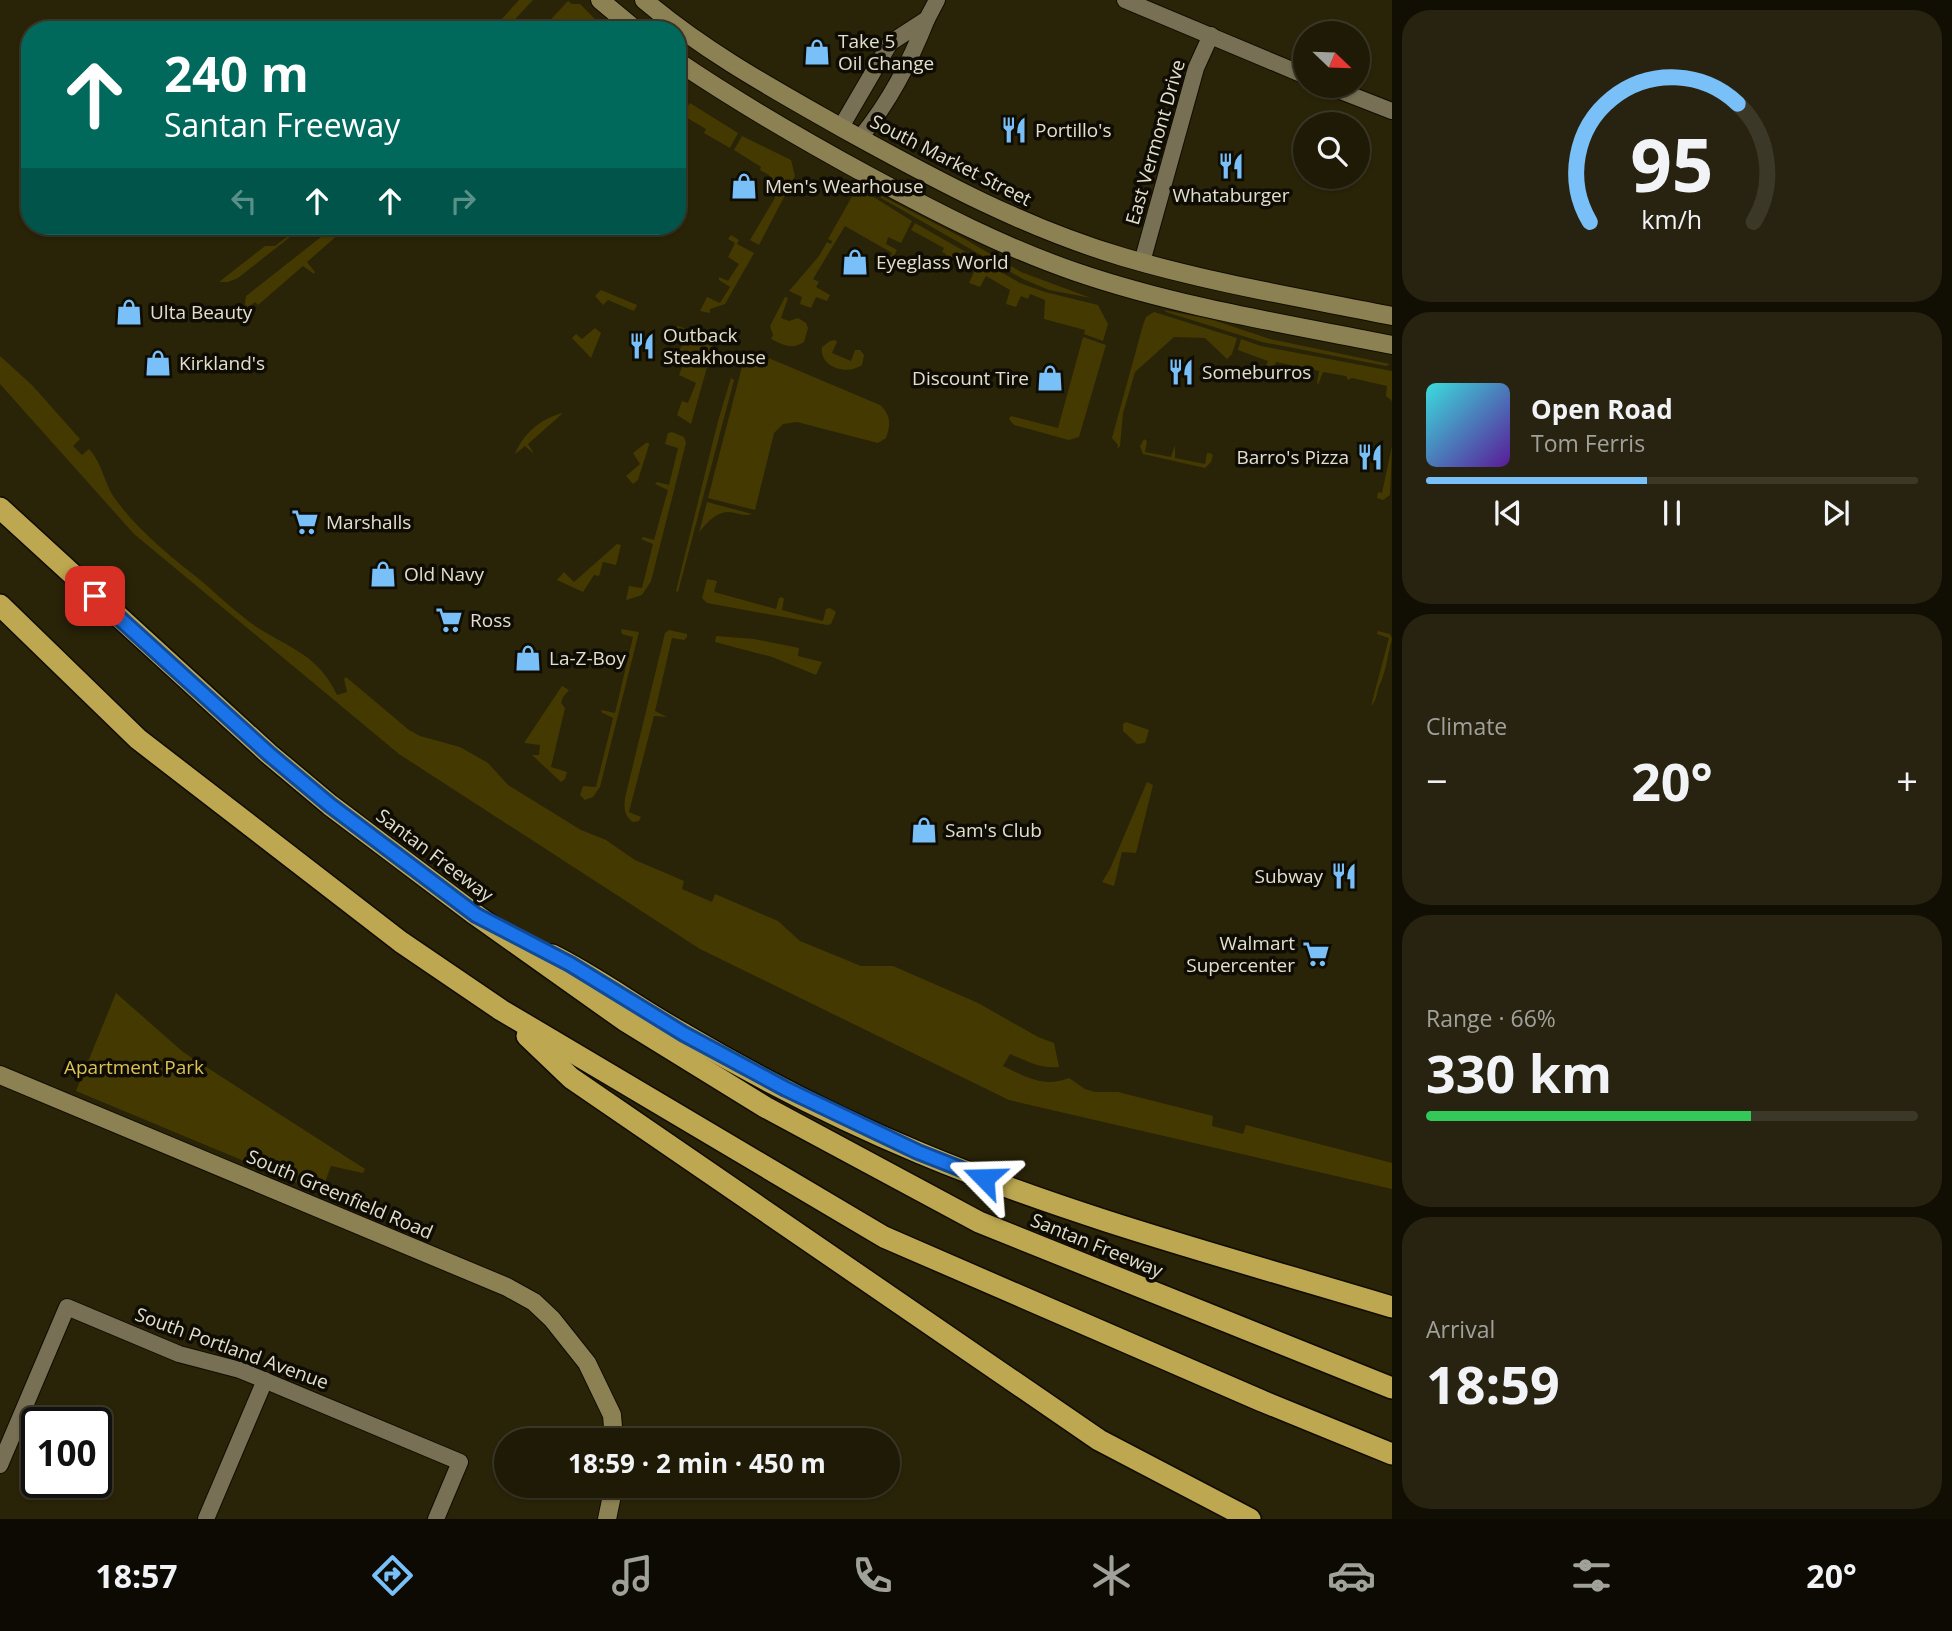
<!DOCTYPE html>
<html lang="en">
<head>
<meta charset="utf-8">
<style>
  :root { --surface:#1f1a06; --page:#272310; --text:#f1f3f6; --muted:#a1a19b; --line:#3c3828; --accent:#79bff8 }
  body { margin:0; font-family:"Open Sans",sans-serif; background:var(--page); color:var(--text); height:100vh; display:flex; flex-direction:column; font-size:26px; white-space:nowrap }
  * { box-sizing:border-box; margin:0 }
  p { font-size:23px; color:var(--muted) }
  .icon { flex:none; width:38px; height:38px; fill:none; stroke:currentColor; stroke-width:2; stroke-linecap:round; stroke-linejoin:round }
  .map { position:relative; flex:1; overflow:hidden }
  .sheet { display:flex; flex-direction:column; gap:10px; padding:10px; background:#110e03; width:560px }
  .sheet>* { flex:none }
  .banner { position:absolute; left:21px; top:21px; width:665px; height:214px; border-radius:28px; box-shadow:0 2px 5px #0004,0 0 0 2px var(--line); background:#00695c; color:#fff; overflow:hidden }
  .needle { width:46px; rotate:113deg }
  .controls { position:absolute; left:1293px; top:21px; display:grid; gap:14px }
  .controls a { display:grid; place-items:center; width:77px; height:77px; border-radius:50%; background:var(--surface); box-shadow:0 2px 5px #0004,0 0 0 2px var(--line); font-size:35px }
  .speed { position:absolute; left:21px; top:1407px; display:flex; gap:14px; font-size:35px; font-weight:700; text-align:center }
  .speed>* { display:grid; place-content:center; width:91px; height:91px; border-radius:50%; background:var(--surface); box-shadow:0 2px 5px #0004,0 0 0 2px var(--line); line-height:1 }
  .speed .limit { border:4px solid #111; border-radius:10px; background:#fff; color:#111 }
  .pin { position:absolute; display:grid; place-items:center; width:60px; height:60px; color:#fff; margin:-30px; border-radius:14px; box-shadow:0 4px 10px #0006 }
  .me { position:absolute; width:77px; margin:-38px; rotate:292deg; stroke-linejoin:round; filter:drop-shadow(0 0 5px #0008) }
  .turn { display:flex; align-items:center; gap:24px; height:147px; padding:0 28px; font-size:32px }
  .turn .icon { width:91px; height:91px; stroke-width:2.5 }
  .turn b { display:block; font-size:49px; line-height:60px }
  .lanes { display:flex; align-items:center; height:66px; padding:0 28px; background:#0003; justify-content:center; gap:35px; direction:ltr }
  .lanes .off { opacity:.35 }
  .big { font-size:52px; font-weight:700; line-height:1.1 }
  .sheet .card { flex:1; display:flex; flex-direction:column; justify-content:center; gap:10px; min-width:0; padding:0 24px; border-radius:28px; background:var(--page) }
  .sheet .dial { align-items:center; gap:0 }
  .dial svg { height:182px; overflow:visible; fill:none; stroke:var(--line); stroke-width:7; stroke-linecap:round; text-anchor:middle }
  .dial text { fill:var(--text); stroke:none }
  .song { display:flex; align-items:center; gap:21px }
  .cover { width:84px; height:84px; border-radius:10px; background:linear-gradient(135deg,hsl(180 70% 55%),hsl(270 70% 35%)) }
  .played { height:7px; border-radius:4px; background:linear-gradient(90deg,var(--accent) 45%,var(--line) 45%) }
  .keys { display:flex; justify-content:space-around; direction:ltr }
  .heat { display:flex; justify-content:space-between; align-items:center; font-size:38px; direction:ltr }
  .charge { height:10px; border-radius:5px; background:linear-gradient(90deg,#34c759 66%,var(--line) 0) }
  .trip { position:absolute; left:494px; top:1428px; width:406px; height:70px; border-radius:35px; background:var(--surface); box-shadow:0 2px 5px #0004,0 0 0 2px var(--line); font-weight:700; line-height:70px; text-align:center }
  .menu { display:flex; height:112px; justify-content:space-around; align-items:center; background:#0c0a02; color:var(--muted) }
  .menu .icon { width:49px; height:49px }
  .menu .current { color:var(--accent) }
  .menu b { font-size:32px; color:var(--text) }
  main { display:flex; flex:1; min-height:0 }
  .map>svg:first-child { display:block }
  .green { fill:#453902 }
  .lines { fill:none; stroke-linecap:round; stroke-linejoin:round }
  .street-casing { stroke:#110c00; stroke-width:18 }
  .secondary-casing { stroke:#110c00; stroke-width:20 }
  .highway-casing { stroke:#110c00; stroke-width:24 }
  .street { stroke:#777054; stroke-width:16 }
  .secondary { stroke:#8c8153; stroke-width:18 }
  .highway { stroke:#bda851; stroke-width:21 }
  .route-casing { stroke:#114b97; stroke-width:18 }
  .route { stroke:#1a73e8; stroke-width:12 }
  .labels { text-anchor:middle; dominant-baseline:central; stroke-width:7; stroke-linejoin:round; paint-order:stroke }
  .poi-label { font-size:19px; fill:#e2dfcf; stroke:#0f0c03; text-anchor:start }
  .street-label { font-size:19px; fill:#e2dfcf; stroke:#0f0c03 }
  .park-label { font-size:19px; fill:#dcc254; stroke:#0f0c03 }
</style>
</head>
<body>
<main>
<div class="map">
<svg width="1392" height="1519" viewBox="0 0 1392 1519">
  <rect width="100%" height="100%" fill="#292308"/>
  <g class="green">
    <path d="M519,0H533L505,30H492Z"/>
    <path d="M568,1L572,4H580L606,30H567L561,25L556,30H541Z"/>
    <path d="M690,103L738,133L730,148L704,133L706,129L682,115Z"/>
    <path d="M742,136L791,160L795,176L759,245L750,240L775,198L769,175L760,170L761,167L734,150Z"/>
    <path d="M864,191L912,221L901,243L888,237L886,244L897,250L885,273L881,272L892,253L845,226L813,279L819,282L816,287L830,295L827,301L816,297L811,308L800,304L802,297L789,291L819,256L827,242L831,244L832,241L828,239L854,193Z"/>
    <path d="M880,195L965,239L1021,272L1091,298L1049,290L1023,279L881,198Z"/>
    <path d="M915,223L1020,283L1045,292L1098,305L1108,324L1103,341L1084,334L1085,330L1044,319L1045,300L1030,294L1028,299L1021,296L1016,307L1006,304L1010,290L986,276L980,287L969,283L975,270L953,258L946,268L941,265L946,254L942,252L944,248L911,230Z"/>
    <path d="M301,226H304L238,278L228,282H219L265,246H275Z"/>
    <path d="M335,226H348L307,262L315,272L314,274L303,266L258,305L255,302L244,311L246,296Z"/>
    <path d="M731,235L739,240L737,244L754,253L725,304L710,309V313L700,311L707,297L720,303L730,287L719,280V277L728,281L739,264L728,257L735,243L728,239Z"/>
    <path d="M601,290L637,305L634,311L608,300L603,305L595,296Z"/>
    <path d="M785,297L788,298L781,318L789,321L798,318L806,323L808,328L804,342C791,350 784,345 771,339L773,335L770,326Z"/>
    <path d="M1164,310L1213,320L1270,339L1390,364L1386,366L1262,342L1166,312Z"/>
    <path d="M1154,312L1237,338L1232,354L1227,359L1205,338L1174,337L1135,372L1123,413L1120,446L1117,449L1118,445L1112,438L1143,325L1146,317Z"/>
    <path d="M678,326L710,338L713,346L691,424L677,415L682,401L688,403L696,383L679,375L685,360L678,354L685,338L674,333Z"/>
    <path d="M595,328L601,333L591,358L572,338L576,334L582,339Z"/>
    <path d="M1083,337L1106,345L1079,437L1069,440L1014,425L1009,419L1011,416L1058,428Z"/>
    <path d="M1241,339L1261,346L1392,371V401L1386,396L1387,386L1352,378L1348,380L1346,376L1323,372L1318,385L1317,383L1319,371L1276,362L1271,372H1266L1265,368L1268,361L1238,350Z"/>
    <path d="M835,340L837,342L832,353L851,361L855,350H860L864,355L862,365C847,376 819,367 822,347L830,341Z"/>
    <path d="M754,352L880,405C891,415 891,425 886,438L878,443L797,422L783,424L774,433L755,510L708,498L744,359L752,356Z"/>
    <path d="M0,356L32,385L80,439L73,446L82,455L89,449C103,464 104,484 116,500C140,533 173,558 205,584C222,599 239,615 258,628C292,649 319,656 337,695L347,692L344,679L346,677L409,730L420,736L460,747L488,763L508,785L581,830L606,840L635,860L684,881L682,889L712,902L715,894L778,921L800,941L861,966H893L978,1003L1038,1037L1054,1043L1059,1067C1040,1069 1027,1061 1010,1054L1003,1066C1026,1077 1044,1088 1069,1078L1085,1089L1095,1092H1118L1213,1116L1212,1126L1243,1134L1246,1125L1392,1163V1189L1009,1100L700,949L399,754L134,534L0,384Z"/>
    <path d="M731,378L734,380L678,592L676,591L718,421Z"/>
    <path d="M563,413L528,444L534,454L525,446L515,454C523,434 541,418 563,413Z"/>
    <path d="M672,432L684,437L686,443L651,581L642,595L626,600L629,586L642,588L653,544L641,539L643,537L654,540L668,490L655,484L657,482L669,485L678,448L665,444L668,433Z"/>
    <path d="M1144,439L1147,441L1145,452L1171,457L1175,445V458L1205,464L1207,453H1210L1213,455L1211,462L1205,468L1143,454L1140,446Z"/>
    <path d="M646,443H649V445L638,480L633,484L626,476L640,464L633,453Z"/>
    <path d="M1392,446L1390,495L1383,500L1377,498L1378,492L1382,493Z"/>
    <path d="M707,502L752,514C743,517 737,512 728,512C716,512 705,524 699,533Z"/>
    <path d="M617,544L621,545L616,565L603,562L599,576L594,575L583,592L557,580L564,572L574,582Z"/>
    <path d="M707,579L717,581L714,592L776,609L779,598L782,597L784,599L782,610L823,621L826,609L830,608L836,612L831,624L827,625L707,603L702,598Z"/>
    <path d="M621,629L639,632L600,787L593,797L585,800L580,795L583,786L596,787L613,718L601,712L602,710L615,713L633,637L622,634Z"/>
    <path d="M669,630L687,634V637L684,640L672,638L655,711L667,717L654,716L629,812L641,817L639,821L633,822C624,816 624,808 625,798L665,633Z"/>
    <path d="M1378,631L1390,634L1392,639C1387,656 1387,668 1380,684C1376,692 1378,699 1371,706L1389,638L1377,634Z"/>
    <path d="M716,636L754,639L799,648L798,656L822,662L816,675L772,657L715,642Z"/>
    <path d="M562,686L569,690L563,697L561,703L565,708L551,767L567,772L565,779L561,782L532,755H539L540,745L524,743Z"/>
    <path d="M1126,722L1149,730L1145,743L1137,744L1123,731V724Z"/>
    <path d="M1147,782L1153,785L1136,853L1122,852L1114,886L1102,882L1110,869Z"/>
    <path d="M116,993L183,1052L365,1169L363,1173L331,1166L321,1193L76,1091Z"/>
  </g>
  <g class="lines">
    <g class="street-casing">
      <g id="street">
        <path d="M1125,0L1306,76"/>
        <path d="M927,19L937,0"/>
        <path d="M1328,86L1392,111"/>
        <path d="M841,127L890,43L927,19C909,64 890,101 860,138"/>
        <path d="M1142,262L1196,68L1211,35"/>
        <path d="M0,1465L67,1307L179,1354L240,1370L460,1462L436,1519"/>
        <path d="M206,1519L265,1380"/>
      </g>
    </g>
    <g class="secondary-casing">
      <g id="secondary">
        <path d="M600,0L636,30"/>
        <path d="M644,0C706,53 779,92 849,132C938,181 1025,228 1123,257C1211,283 1302,298 1392,316"/>
        <path d="M677,61C739,103 803,140 869,176C936,212 1003,247 1076,272C1178,307 1287,324 1392,345"/>
        <path d="M0,1075L507,1287L534,1302L552,1319L587,1363L612,1415L614,1440"/>
        <path d="M607,1519L614,1486"/>
      </g>
    </g>
    <g class="highway-casing">
      <g id="highway">
        <path d="M0,508L269,754L330,805L476,915L624,1020L765,1107L979,1222L1392,1388"/>
        <path d="M0,605L138,739L401,942L501,1010L884,1237L1262,1401L1392,1454"/>
        <path d="M552,955C598,978 639,1009 684,1034C757,1077 841,1120 920,1153C1073,1217 1233,1259 1392,1307"/>
        <path d="M527,1036L571,1078L1099,1440L1250,1519"/>
      </g>
    </g>
    <use href="#street" class="street"/>
    <use href="#secondary" class="secondary"/>
    <use href="#highway" class="highway"/>
  </g>
  <g class="lines">
    <g class="route-casing">
      <path id="route" d="M95,596L269,754L330,805L476,915L570,964L684,1034L786,1089L918,1152L984,1178"/>
    </g>
    <use href="#route" class="route"/>
  </g>
  <defs>
    <g id="shop-bare" transform="scale(2.1)"><path d="M-5-2.5h2.3a2.7 3.5 0 0 1 5.4 0H5L5.5 6h-11ZM-1.5-2.5h3a1.5 2.3 0 0 0-3 0Z" fill="#79bff8" stroke="#0f0c03" stroke-width="2.5" paint-order="stroke"/></g>
    <g id="restaurant-bare" transform="scale(2.1)"><path d="M-5-6h1v4h1v-4h1v4h1v-4h1v5L-1.5 .5V6h-2V.5L-5-1ZM5-6V6H3V1.5H1.5Q1.5-4 5-6Z" fill="#79bff8" stroke="#0f0c03" stroke-width="2.5" paint-order="stroke"/></g>
    <g id="supermarket-bare" transform="scale(2.1)"><path d="M-6-5.5h2.5l.6 2H6L4.5 2H-2.5L-4.4-4H-6ZM-1.5 3.2a1.3 1.3 0 1 0 .1 0ZM3 3.2a1.3 1.3 0 1 0 .1 0Z" fill="#79bff8" stroke="#0f0c03" stroke-width="2.5" paint-order="stroke"/></g>
  </defs>
  <g fill-rule="evenodd">
    <use href="#shop-bare" x="817" y="52"/>
    <use href="#restaurant-bare" x="1014" y="130"/>
    <use href="#restaurant-bare" x="1231" y="166"/>
    <use href="#shop-bare" x="744" y="186"/>
    <use href="#shop-bare" x="855" y="262"/>
    <use href="#shop-bare" x="129" y="312"/>
    <use href="#restaurant-bare" x="642" y="346"/>
    <use href="#shop-bare" x="158" y="363"/>
    <use href="#restaurant-bare" x="1181" y="372"/>
    <use href="#shop-bare" x="1050" y="378"/>
    <use href="#restaurant-bare" x="1370" y="457"/>
    <use href="#supermarket-bare" x="305" y="522"/>
    <use href="#shop-bare" x="383" y="574"/>
    <use href="#supermarket-bare" x="449" y="620"/>
    <use href="#shop-bare" x="528" y="658"/>
    <use href="#shop-bare" x="924" y="830"/>
    <use href="#restaurant-bare" x="1344" y="876"/>
    <use href="#supermarket-bare" x="1316" y="954"/>
  </g>
  <g class="labels">
    <g class="poi-label">
      <text x="838" y="41">Take 5<tspan x="838" dy="22">Oil Change</tspan></text>
      <text x="1035" y="130">Portillo's</text>
      <text x="765" y="186">Men's Wearhouse</text>
      <text x="1231" y="195" text-anchor="middle">Whataburger</text>
      <text x="876" y="262">Eyeglass World</text>
      <text x="150" y="312">Ulta Beauty</text>
      <text x="663" y="335">Outback<tspan x="663" dy="22">Steakhouse</tspan></text>
      <text x="179" y="363">Kirkland's</text>
      <text x="1202" y="372">Someburros</text>
      <text x="1029" y="378" text-anchor="end">Discount Tire</text>
      <text x="1349" y="457" text-anchor="end">Barro's Pizza</text>
      <text x="326" y="522">Marshalls</text>
      <text x="404" y="574">Old Navy</text>
      <text x="470" y="620">Ross</text>
      <text x="549" y="658">La-Z-Boy</text>
      <text x="945" y="830">Sam's Club</text>
      <text x="1323" y="876" text-anchor="end">Subway</text>
      <text x="1295" y="943" text-anchor="end">Walmart<tspan x="1295" dy="22">Supercenter</tspan></text>
    </g>
    <g class="street-label">
      <text transform="translate(1155 142) rotate(-74)">East Vermont Drive</text>
      <text transform="translate(951 160) rotate(27)">South Market Street</text>
      <text transform="translate(435 855) rotate(37)">Santan Freeway</text>
      <text transform="translate(340 1194) rotate(23)">South Greenfield Road</text>
      <text transform="translate(1097 1245) rotate(22)">Santan Freeway</text>
      <text transform="translate(232 1348) rotate(20)">South Portland Avenue</text>
    </g>
    <g class="park-label">
      <text x="134" y="1067">Apartment Park</text>
    </g>
  </g>
</svg>
<div class="controls">
<a><svg class="needle" viewBox="-14 -14 28 28"><path d="M0-13l5 13h-10z" fill="#e53935"/><path d="M0 13l5-13h-10z" fill="#a1a19b"/></svg></a>
<a><svg class="icon" aria-label="search" viewBox="0 0 24 24"><circle cx="10" cy="10" r="6"/><path d="M15 15l6 6"/></svg></a>
</div>
<div class="speed"><div class="limit">100</div></div>
<div class="pin" style="left:95px;top:596px;background:#d93025"><svg class="icon" aria-label="arrive" viewBox="0 0 24 24"><path d="M6 21V4h12l-3 4 3 4H6"/></svg></div>
<svg class="me" style="left:984px;top:1178px" viewBox="-20 -20 40 40"><path d="M0-17L14 15 0 8-14 15z" fill="#1a73e8" stroke="#fff" stroke-width="4"/></svg>
<div class="trip">18:59 · 2 min · 450 m</div>
<div class="banner">
<div class="turn"><svg class="icon" aria-label="ahead" viewBox="0 0 24 24"><path d="M12 20V5M6 11l6-6 6 6"/></svg><div><b>240 m</b>Santan Freeway</div></div>
<div class="lanes"><svg class="icon off" aria-label="left" viewBox="0 0 24 24"><path d="M17 20v-9H6M10 6l-5 5 5 5"/></svg><svg class="icon" aria-label="ahead" viewBox="0 0 24 24"><path d="M12 20V5M6 11l6-6 6 6"/></svg><svg class="icon" aria-label="ahead" viewBox="0 0 24 24"><path d="M12 20V5M6 11l6-6 6 6"/></svg><svg class="icon off" aria-label="right" viewBox="0 0 24 24"><path d="M7 20v-9h11M14 6l5 5-5 5"/></svg></div>
</div>
</div>
<section class="sheet">
<div class="card dial"><svg viewBox="0 0 100 80">
<path d="M14 69A42 42 0 1 1 86 69"/>
<path d="M14 69A42 42 0 0 1 79 17" stroke="#79bff8"/>
<text x="50" y="56" font-size="32" font-weight="700">95</text>
<text x="50" y="72" font-size="11">km/h</text>
</svg></div>
<div class="card">
<div class="song"><i class="cover"></i><div><b>Open Road</b><p>Tom Ferris</p></div></div>
<div class="played"></div>
<div class="keys"><svg class="icon" aria-label="previous" viewBox="0 0 24 24"><path d="M18 5L8 12l10 7zM5 5v14"/></svg><svg class="icon" aria-label="pause" viewBox="0 0 24 24"><path d="M8 5v14M16 5v14"/></svg><svg class="icon" aria-label="next" viewBox="0 0 24 24"><path d="M6 5l10 7-10 7zM19 5v14"/></svg></div>
</div>
<div class="card"><p>Climate</p>
<div class="heat"><a>−</a><b class="big">20°</b><a>+</a></div>
</div>
<div class="card"><p>Range · 66%</p><b class="big">330 km</b><div class="charge"></div></div>
<div class="card"><p>Arrival</p><b class="big">18:59</b></div>
</section>
</main>
<nav class="menu">
<b>18:57</b>
<svg class="icon current" aria-label="directions" viewBox="0 0 24 24"><path d="M12 3l9 9-9 9-9-9zM9 14v-3h6M13 9l2 2-2 2"/></svg>
<svg class="icon" aria-label="music" viewBox="0 0 24 24"><path d="M9 18V5l10-2v13"/><circle cx="6" cy="18" r="3"/><circle cx="16" cy="16" r="3"/></svg>
<svg class="icon" aria-label="phone" viewBox="0 0 24 24"><path d="M5 4h4l2 5-3 2q2 4 5 5l2-3 5 2v4C11 20 4 13 5 4z"/></svg>
<svg class="icon" aria-label="climate" viewBox="0 0 24 24"><path d="M12 3v18M4 7l16 10M4 17L20 7"/></svg>
<svg class="icon" aria-label="car" viewBox="0 0 24 24"><path d="M5 17H2v-5l4-1 3-4h7l3 4 3 1v5h-3M9 17h6M6 11h13"/><circle cx="7" cy="17" r="2"/><circle cx="17" cy="17" r="2"/></svg>
<svg class="icon" aria-label="filters" viewBox="0 0 24 24"><path d="M4 7h16M4 17h16"/><circle cx="9" cy="7" r="2"/><circle cx="15" cy="17" r="2"/></svg>
<b>20°</b>
</nav>
</body>
</html>
